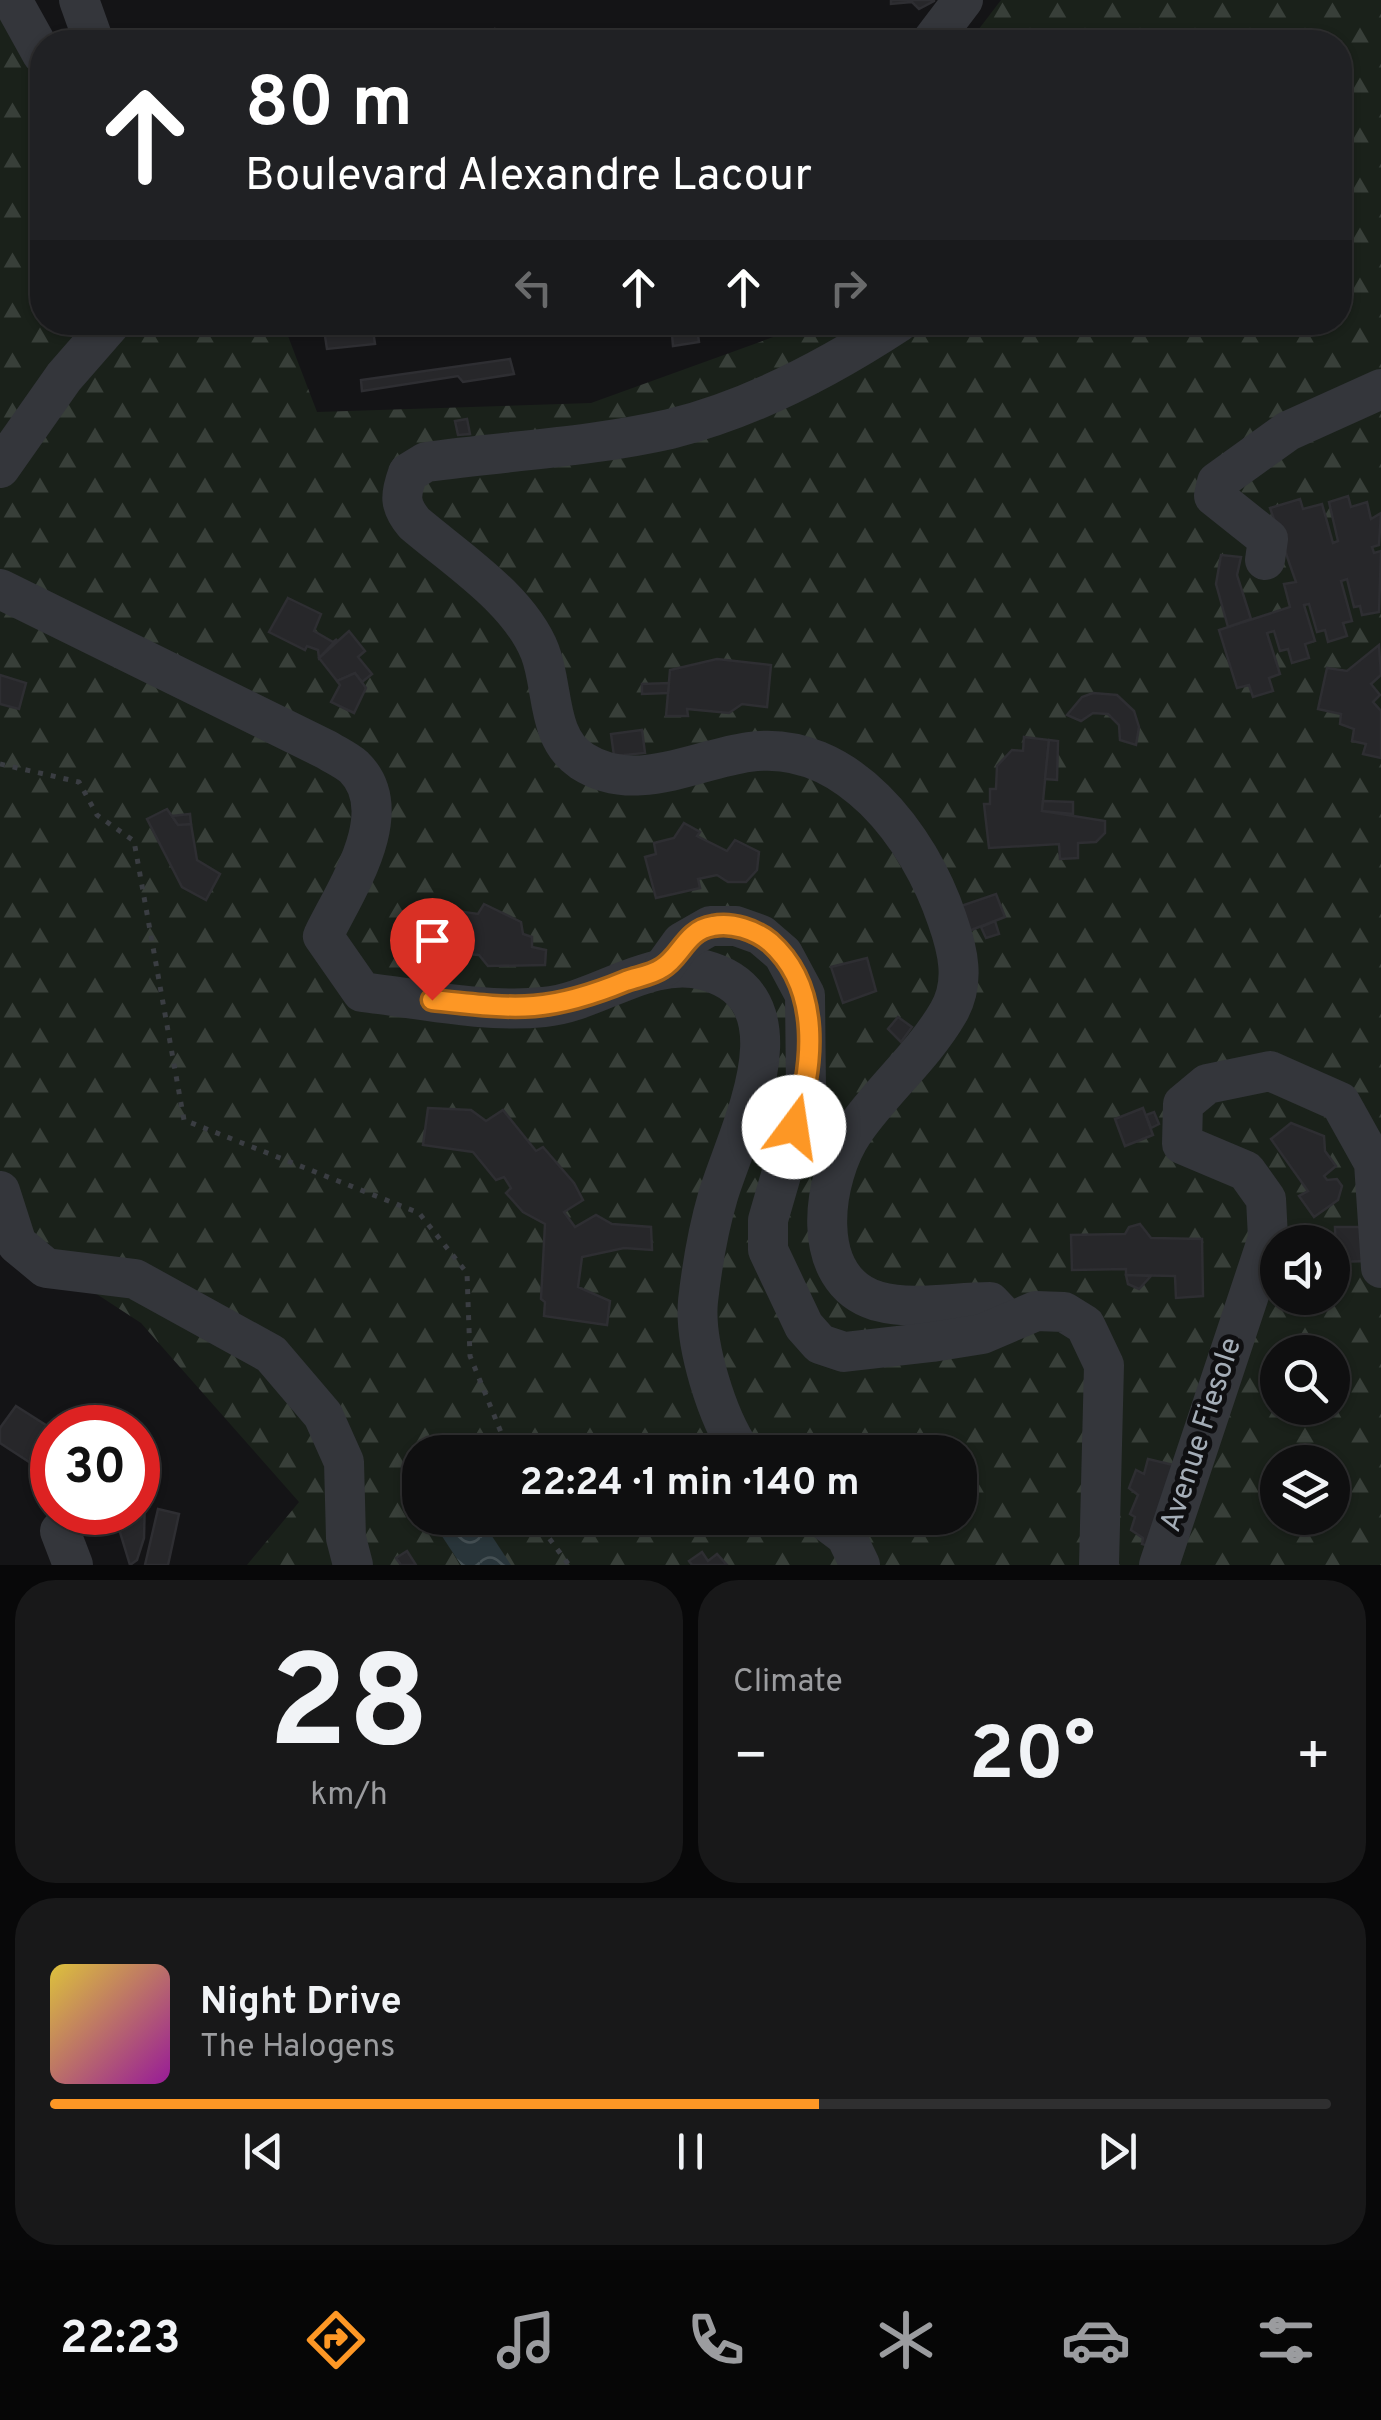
<!DOCTYPE html>
<html lang="en">
<head>
<meta charset="utf-8">
<style>
  :root { --surface:#0f0f10; --page:#181819; --text:#f1f3f6; --muted:#9b9c9f; --line:#2f2f30; --accent:#fd9725 }
  body { margin:0; font-family:Overpass,sans-serif; background:var(--page); color:var(--text); height:100vh; display:flex; flex-direction:column; font-size:38px; white-space:nowrap }
  * { box-sizing:border-box; margin:0 }
  p { font-size:32px; color:var(--muted) }
  .icon { flex:none; width:55px; height:55px; fill:none; stroke:currentColor; stroke-width:2; stroke-linecap:round; stroke-linejoin:round }
  .map { position:relative; height:1565px; overflow:hidden }
  .details { display:flex; flex-direction:column; gap:15px; padding:15px; background:#080809; flex:1 }
  .details>* { flex:none }
  .hud { position:absolute; left:30px; top:30px; width:1322px; height:305px; border-radius:40px; box-shadow:0 2px 8px #0004,0 0 0 2px var(--line); background:#202124; color:#fff; overflow:hidden }
  .buttons { position:absolute; left:1260px; top:1225px; display:grid; gap:20px }
  .buttons a { display:grid; place-items:center; width:90px; height:90px; border-radius:50%; background:var(--surface); box-shadow:0 2px 8px #0004,0 0 0 2px var(--line); font-size:50px }
  .speed { position:absolute; left:30px; top:1405px; display:flex; gap:20px; font-size:50px; font-weight:700; text-align:center }
  .speed>* { display:grid; place-content:center; width:130px; height:130px; border-radius:50%; background:var(--surface); box-shadow:0 2px 8px #0004,0 0 0 2px var(--line); line-height:1 }
  .speed .limit { border:15px solid #d22; background:#fff; color:#111 }
  .pin { position:absolute; display:grid; place-items:center; width:85px; height:85px; color:#fff; margin:-102px -42px; border-radius:50% 50% 50% 0; rotate:-45deg; box-shadow:0 0 10px #0007 }
  .pin .icon { rotate:45deg }
  .me { position:absolute; width:110px; margin:-55px; rotate:14deg; stroke-linejoin:round; filter:drop-shadow(0 0 8px #0008) }
  .turn { display:flex; align-items:center; gap:35px; height:210px; padding:0 50px; font-size:45px }
  .turn .icon { width:130px; height:130px; stroke-width:2.5 }
  .turn b { display:block; font-size:70px; line-height:85px }
  .lanes { display:flex; align-items:center; height:95px; padding:0 50px; background:#0003; justify-content:center; gap:50px; direction:ltr }
  .lanes .off { opacity:.35 }
  .big { font-size:75px; font-weight:700; line-height:1.1 }
  .details .tile { flex:1; display:flex; flex-direction:column; justify-content:center; gap:15px; min-width:0; padding:0 35px; border-radius:40px; background:var(--page) }
  .details .dial { align-items:center; gap:0 }
  .dial b { font-size:130px; line-height:1 }
  .song { display:flex; align-items:center; gap:30px }
  .cover { width:120px; height:120px; border-radius:15px; background:linear-gradient(135deg,hsl(50 70% 55%),hsl(300 70% 35%)) }
  .played { height:10px; border-radius:5px; background:linear-gradient(90deg,var(--accent) 60%,var(--line) 60%) }
  .keys { display:flex; justify-content:space-around; direction:ltr }
  .heat { display:flex; justify-content:space-between; align-items:center; font-size:55px; direction:ltr }
  .details .tiles { flex:1; display:grid; gap:15px; grid-template-columns:1fr 1fr }
  .tile:last-child { grid-column:span 2 }
  .trip { position:absolute; left:402px; top:1435px; width:575px; height:100px; border-radius:40px; background:var(--surface); box-shadow:0 2px 8px #0004,0 0 0 2px var(--line); font-weight:700; line-height:100px; text-align:center }
  .tab-bar { display:flex; height:160px; justify-content:space-around; align-items:center; background:#060606; color:var(--muted) }
  .tab-bar .icon { width:70px; height:70px }
  .tab-bar .on { color:var(--accent) }
  .tab-bar b { font-size:45px; color:var(--text) }
  .map>svg:first-child { display:block }
  .forest { fill:url(#forest-firs); fill-rule:evenodd }
  .water { fill:url(#water-waves) }
  .building { fill:#27272a; stroke:#2e2e32; stroke-width:2.5 }
  .lines { fill:none; stroke-linecap:round; stroke-linejoin:round }
  .path { stroke:#3a3d42; stroke-width:5; stroke-dasharray:5 8; stroke-linecap:butt }
  .minor { stroke:#34363b; stroke-width:40 }
  .route-casing { stroke:#a46218; stroke-width:25 }
  .route { stroke:#fd9725; stroke-width:18 }
  .labels { text-anchor:middle; dominant-baseline:central; stroke-width:10; stroke-linejoin:round; paint-order:stroke }
  .street-label { font-size:30px; fill:#a4adb7; stroke:#0f0f11 }
</style>
</head>
<body>
<div class="map">
<svg width="1381" height="1565" viewBox="0 0 1381 1565">
  <defs>
    <pattern id="forest-firs" width="22" height="20" patternUnits="userSpaceOnUse" patternTransform="scale(2.5)"><rect width="22" height="20" fill="#1a211a"/><path d="M5 1l3.5 6h-7zM16 11l3.5 6h-7z" fill="#383f39"/></pattern>
    <pattern id="water-waves" width="16" height="10" patternUnits="userSpaceOnUse" patternTransform="scale(2.5)"><rect width="16" height="10" fill="#29353a"/><path d="M0 5q4-4 8 0t8 0" fill="none" stroke="#455054"/></pattern>
  </defs>
  <rect width="100%" height="100%" fill="#141416"/>
  <path class="forest" d="M1001,0H1381V1565H247L299,1502L141,1323L0,1231V10L42,50V322L283,323L317,412L591,403L812,323L1340,322V42H969ZM1278,1242H1332V1298H1278ZM1278,1352H1332V1408H1278ZM420,1452H960V1518H420ZM1278,1462H1332V1518H1278Z"/>
  <path class="water" d="M430,1518H480L511,1565H461Z"/>
  <g class="building">
    <path d="M891,0H934V1L919,9L912,2L891,4Z"/>
    <path d="M495,29L515,35L525,42H485L486,35H493Z"/>
    <path d="M671,322H696L699,342L673,346Z"/>
    <path d="M372,324L375,344L327,349L324,329Z"/>
    <path d="M510,359L514,374L463,382L458,376L362,391L361,380Z"/>
    <path d="M467,419L470,434L458,435L455,421Z"/>
    <path d="M1348,496L1351,507L1367,502L1371,519L1381,513L1379,545L1372,547L1374,553L1381,551L1379,612L1362,615L1360,606L1354,607L1347,579L1341,581L1352,621L1343,623L1347,636L1328,642L1325,630L1317,632L1309,604L1304,605L1315,641L1305,644L1309,658L1292,663L1288,649L1280,651L1274,631L1267,633L1280,674L1269,678L1273,691L1253,697L1249,685L1237,688L1219,630L1290,607L1284,584L1296,582L1270,508L1300,499L1303,509L1322,504L1333,543L1338,541L1329,502Z"/>
    <path d="M1221,555L1241,557L1237,575L1251,619L1228,627L1216,584Z"/>
    <path d="M288,598L321,614L314,631L333,642L337,639L319,658L318,650L307,646L305,650L269,632Z"/>
    <path d="M349,631L365,651L358,657L372,674L362,682L355,673L337,681L319,658Z"/>
    <path d="M1379,645L1381,675L1371,684L1380,695L1373,702L1381,711V758L1363,754L1366,744L1352,741L1354,729L1340,724L1341,714L1318,709L1327,668L1347,671Z"/>
    <path d="M717,659L771,665L767,707L742,704L729,713L687,709L688,716H666L670,670Z"/>
    <path d="M355,673L366,688L354,713L331,702L340,685L337,681Z"/>
    <path d="M0,675L26,683L19,709L0,704Z"/>
    <path d="M669,683L668,693L642,694V684Z"/>
    <path d="M1093,693L1117,695L1134,711L1139,727L1136,745L1120,740L1119,725L1108,714L1093,713L1081,721L1067,715L1082,697Z"/>
    <path d="M642,730L645,753L614,756L611,734Z"/>
    <path d="M1024,737L1049,740L1042,811L1105,821V833L1096,842L1078,843V858L1060,859L1059,844L989,848L984,804H990V789H996L997,766L1012,750L1023,751Z"/>
    <path d="M1049,740L1058,741L1057,780L1045,779Z"/>
    <path d="M1043,801L1073,802V814L1042,811Z"/>
    <path d="M167,809L178,825L191,824L197,860L220,874L206,900L182,887L147,819Z"/>
    <path d="M190,814L191,824L178,825L172,816Z"/>
    <path d="M684,823L700,832L697,836L727,851L735,840L759,852L757,870L746,882H728L717,875L698,879L700,888L656,898L645,857L656,854L654,843L674,838Z"/>
    <path d="M996,894L1005,917L966,932L958,907Z"/>
    <path d="M484,904L521,922L523,934L532,937V947L546,950L545,965L488,966L479,955L467,954L461,969L423,954L435,908L478,914Z"/>
    <path d="M995,921L999,934L986,938L981,927Z"/>
    <path d="M867,958L876,991L843,1003L831,967Z"/>
    <path d="M898,1017L912,1027L901,1042L888,1029Z"/>
    <path d="M428,1108L471,1110L486,1121L503,1110L536,1151L543,1147L574,1183L583,1200L564,1212L575,1227L596,1215L612,1224L651,1227L652,1250L624,1248L582,1257L578,1287L610,1301L607,1325L544,1316L545,1302L541,1299L545,1224L523,1212L506,1193L511,1188L504,1177L496,1180L473,1152L423,1145Z"/>
    <path d="M1143,1108L1153,1135L1125,1146L1115,1119Z"/>
    <path d="M1154,1112L1159,1124L1151,1128L1146,1115Z"/>
    <path d="M1291,1123L1324,1136L1325,1151L1336,1166L1324,1176L1327,1180L1337,1179L1342,1186L1338,1200L1314,1217L1299,1196L1308,1191L1271,1139Z"/>
    <path d="M1140,1224L1151,1238L1202,1239L1203,1296L1176,1298L1175,1276L1126,1275V1269L1072,1270L1071,1235L1125,1234L1129,1227Z"/>
    <path d="M1335,1227H1366L1367,1261L1336,1262Z"/>
    <path d="M1126,1275L1151,1276L1139,1289L1128,1284Z"/>
    <path d="M16,1406L52,1429V1477L0,1443V1428Z"/>
    <path d="M1148,1459L1173,1465L1154,1548L1142,1544L1143,1538L1131,1530L1135,1517L1130,1514L1138,1495L1129,1488L1136,1470L1144,1474Z"/>
    <path d="M138,1467L145,1495L138,1502Z"/>
    <path d="M145,1495L144,1538L137,1560L130,1565L116,1519L124,1512H138V1502Z"/>
    <path d="M158,1509L179,1514L168,1565H145Z"/>
    <path d="M407,1551L416,1565H401L396,1558Z"/>
    <path d="M702,1552L708,1561L717,1554L727,1565H692L689,1561Z"/>
  </g>
  <g class="lines">
    <g class="path">
      <path d="M0,764L79,782L97,815L134,841L184,1120L419,1213L467,1273L470,1356L509,1452"/>
      <path d="M534,1518L569,1565"/>
    </g>
    <g class="minor">
      <path d="M12,0L42,54"/>
      <path d="M79,0L94,42"/>
      <path d="M931,42L963,0"/>
      <path d="M899,322C829,368 751,409 670,429C591,447 506,451 426,462L408,473C400,495 399,505 414,523C456,559 519,599 540,652C554,688 546,737 582,761C635,795 693,760 749,752C847,738 920,838 947,919C958,950 966,983 948,1013C923,1056 882,1090 854,1131C822,1177 807,1280 877,1301C914,1311 952,1302 990,1302L1009,1322"/>
      <path d="M0,468L64,377L112,322"/>
      <path d="M1265,560L1268,539L1214,496L1217,482L1288,431L1381,389"/>
      <path d="M0,589L327,750C335,755 346,760 354,767C400,812 344,892 323,936L362,992C421,999 485,1013 544,1007C598,1002 649,956 704,970C810,998 737,1132 718,1196C708,1230 702,1266 698,1301C694,1344 717,1417 741,1452"/>
      <path d="M664,967L682,942L710,926H736L761,935L783,954L805,995L806,1089L768,1220V1250L804,1326L820,1344L844,1352L932,1342L982,1334L1036,1311L1064,1312L1085,1325L1104,1365L1099,1565"/>
      <path d="M0,1191L17,1244L46,1268L135,1279L271,1354L323,1415L344,1462L346,1538L353,1565"/>
      <path d="M822,1518L846,1536L860,1565"/>
      <path d="M60,1531L73,1565"/>
      <path d="M1159,1565L1268,1238L1266,1199L1246,1171L1182,1144L1183,1104L1207,1084L1270,1071L1340,1102L1374,1163L1381,1268"/>
    </g>
  </g>
  <g class="lines">
    <g class="route-casing">
      <path id="route" d="M432,1000C516,1009 546,1014 626,981C637,977 652,975 662,968C681,957 686,930 713,926C732,922 755,930 770,942C822,988 814,1066 794,1127"/>
    </g>
    <use href="#route" class="route"/>
  </g>
  <g class="labels">
    <g class="street-label">
      <text transform="translate(1202 1435) rotate(-72)">Avenue Fiesole</text>
    </g>
  </g>
</svg>
<div class="buttons">
<a><svg class="icon" aria-label="sound" viewBox="0 0 24 24"><path d="M4 9h4l5-4v14l-5-4H4zM17 9q2 3 0 6"/></svg></a>
<a><svg class="icon" aria-label="search" viewBox="0 0 24 24"><circle cx="10" cy="10" r="6"/><path d="M15 15l6 6"/></svg></a>
<a><svg class="icon" aria-label="layers" viewBox="0 0 24 24"><path d="M12 4l9 5-9 5-9-5zM3 14l9 5 9-5"/></svg></a>
</div>
<div class="speed"><div class="limit">30</div></div>
<div class="pin" style="left:432px;top:1000px;background:#d93025"><svg class="icon" aria-label="arrive" viewBox="0 0 24 24"><path d="M6 21V4h12l-3 4 3 4H6"/></svg></div>
<svg class="me" style="left:794px;top:1127px" viewBox="-20 -20 40 40"><circle r="19" fill="#fff"/><path d="M0-13L10 11 0 6-10 11z" fill="#fd9725"/></svg>
<div class="trip">22:24 · 1 min · 140 m</div>
<div class="hud">
<div class="turn"><svg class="icon" aria-label="ahead" viewBox="0 0 24 24"><path d="M12 20V5M6 11l6-6 6 6"/></svg><div><b>80 m</b>Boulevard Alexandre Lacour</div></div>
<div class="lanes"><svg class="icon off" aria-label="left" viewBox="0 0 24 24"><path d="M17 20v-9H6M10 6l-5 5 5 5"/></svg><svg class="icon" aria-label="ahead" viewBox="0 0 24 24"><path d="M12 20V5M6 11l6-6 6 6"/></svg><svg class="icon" aria-label="ahead" viewBox="0 0 24 24"><path d="M12 20V5M6 11l6-6 6 6"/></svg><svg class="icon off" aria-label="right" viewBox="0 0 24 24"><path d="M7 20v-9h11M14 6l5 5-5 5"/></svg></div>
</div>
</div>
<section class="details">
<div class="tiles">
<div class="tile dial"><b>28</b><p>km/h</p></div>
<div class="tile"><p>Climate</p>
<div class="heat"><a>−</a><b class="big">20°</b><a>+</a></div>
</div>
<div class="tile">
<div class="song"><i class="cover"></i><div><b>Night Drive</b><p>The Halogens</p></div></div>
<div class="played"></div>
<div class="keys"><svg class="icon" aria-label="previous" viewBox="0 0 24 24"><path d="M18 5L8 12l10 7zM5 5v14"/></svg><svg class="icon" aria-label="pause" viewBox="0 0 24 24"><path d="M8 5v14M16 5v14"/></svg><svg class="icon" aria-label="next" viewBox="0 0 24 24"><path d="M6 5l10 7-10 7zM19 5v14"/></svg></div>
</div>
</div>
</section>
<nav class="tab-bar">
<b>22:23</b>
<svg class="icon on" aria-label="directions" viewBox="0 0 24 24"><path d="M12 3l9 9-9 9-9-9zM9 14v-3h6M13 9l2 2-2 2"/></svg>
<svg class="icon" aria-label="music" viewBox="0 0 24 24"><path d="M9 18V5l10-2v13"/><circle cx="6" cy="18" r="3"/><circle cx="16" cy="16" r="3"/></svg>
<svg class="icon" aria-label="phone" viewBox="0 0 24 24"><path d="M5 4h4l2 5-3 2q2 4 5 5l2-3 5 2v4C11 20 4 13 5 4z"/></svg>
<svg class="icon" aria-label="climate" viewBox="0 0 24 24"><path d="M12 3v18M4 7l16 10M4 17L20 7"/></svg>
<svg class="icon" aria-label="car" viewBox="0 0 24 24"><path d="M5 17H2v-5l4-1 3-4h7l3 4 3 1v5h-3M9 17h6M6 11h13"/><circle cx="7" cy="17" r="2"/><circle cx="17" cy="17" r="2"/></svg>
<svg class="icon" aria-label="filters" viewBox="0 0 24 24"><path d="M4 7h16M4 17h16"/><circle cx="9" cy="7" r="2"/><circle cx="15" cy="17" r="2"/></svg>
</nav>
</body>
</html>
